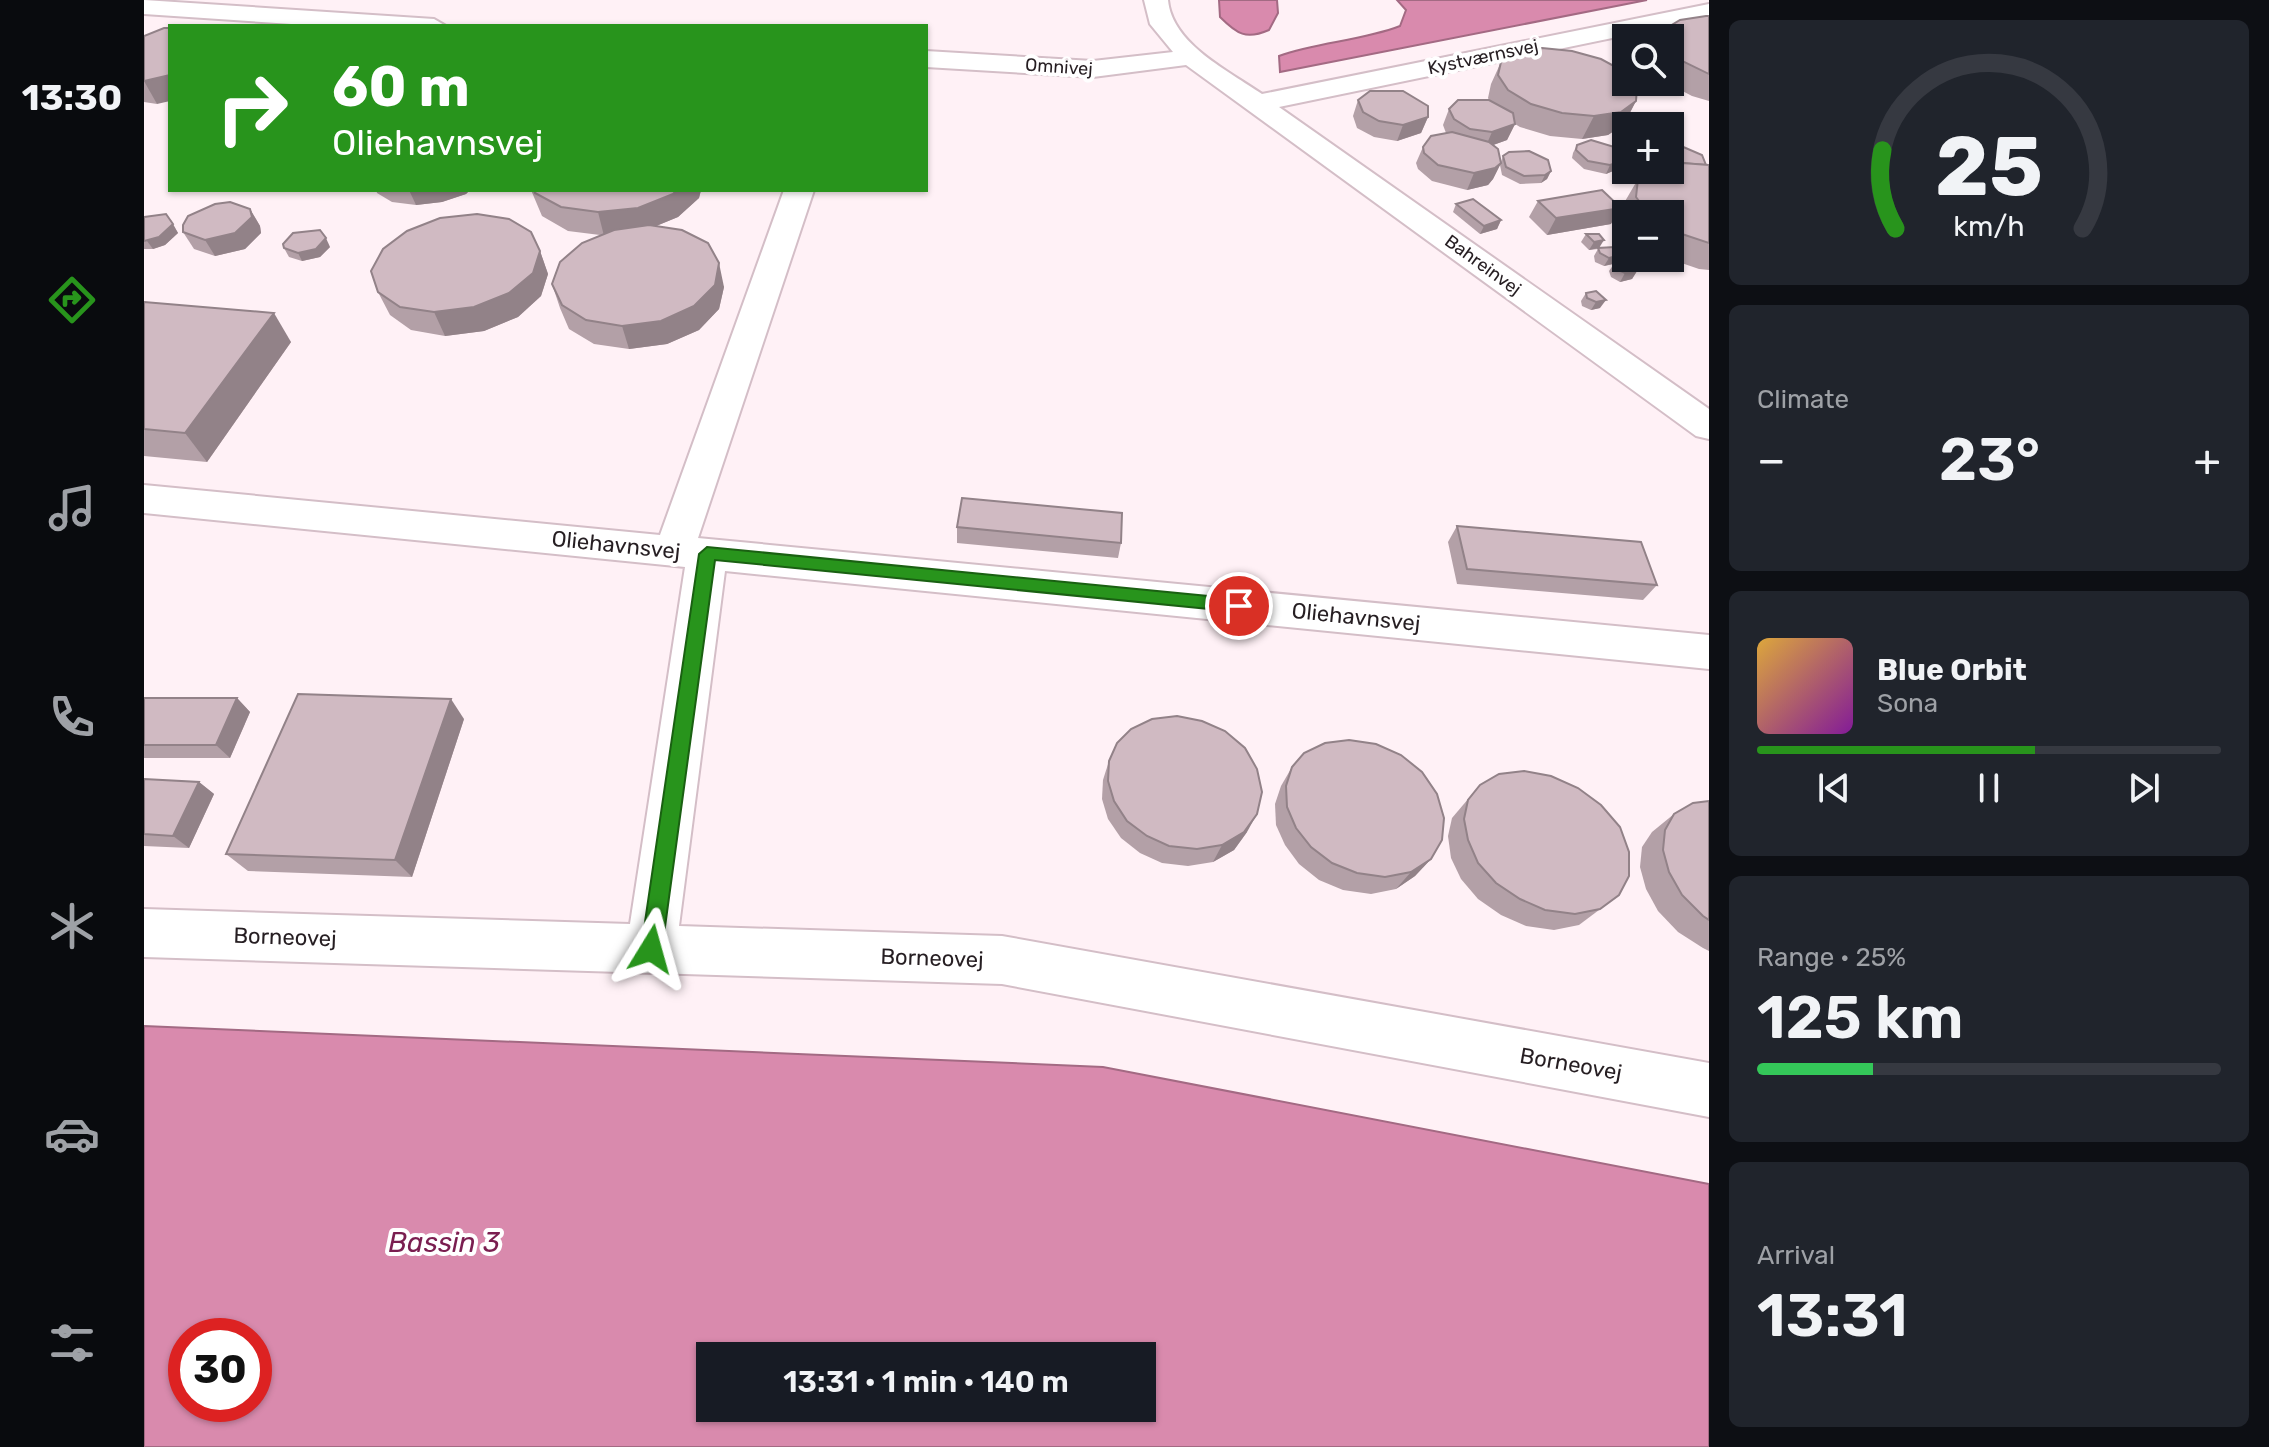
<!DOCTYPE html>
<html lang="en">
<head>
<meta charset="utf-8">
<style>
  :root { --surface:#171b24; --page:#20242c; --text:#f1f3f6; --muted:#9ea1a6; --line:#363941; --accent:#28941c }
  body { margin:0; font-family:Rubik,sans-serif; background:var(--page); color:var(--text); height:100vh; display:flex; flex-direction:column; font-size:30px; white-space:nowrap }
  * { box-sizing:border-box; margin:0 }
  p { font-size:26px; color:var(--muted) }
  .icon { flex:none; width:44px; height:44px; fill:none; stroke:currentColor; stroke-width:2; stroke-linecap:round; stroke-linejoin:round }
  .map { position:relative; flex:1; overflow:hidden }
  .details { display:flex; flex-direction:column; gap:20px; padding:20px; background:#0d0f14; width:560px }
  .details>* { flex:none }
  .hud { position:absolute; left:24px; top:24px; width:760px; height:168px; border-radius:0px; box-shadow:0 2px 6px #0004; background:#28941c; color:#fff; overflow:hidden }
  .fabs { position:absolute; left:1468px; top:24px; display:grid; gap:16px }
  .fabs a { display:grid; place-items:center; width:72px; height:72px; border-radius:0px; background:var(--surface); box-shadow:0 2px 6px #0004; font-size:40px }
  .speed { position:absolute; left:24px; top:1318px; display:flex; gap:16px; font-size:40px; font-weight:700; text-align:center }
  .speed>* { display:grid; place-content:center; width:104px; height:104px; border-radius:50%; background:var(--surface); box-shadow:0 2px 6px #0004; line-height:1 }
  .speed .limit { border:12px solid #d22; background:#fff; color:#111 }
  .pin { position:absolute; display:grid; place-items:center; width:68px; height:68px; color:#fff; margin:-34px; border:4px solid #fff; border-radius:50%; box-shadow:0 2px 8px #0007 }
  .me { position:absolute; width:88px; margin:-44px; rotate:8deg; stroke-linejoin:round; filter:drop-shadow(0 0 6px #0008) }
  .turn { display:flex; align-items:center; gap:28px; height:168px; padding:0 32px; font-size:36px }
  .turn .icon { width:104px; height:104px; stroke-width:2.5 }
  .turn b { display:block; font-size:56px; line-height:68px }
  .big { font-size:60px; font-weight:600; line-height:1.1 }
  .details .card { flex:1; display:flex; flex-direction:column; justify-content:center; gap:12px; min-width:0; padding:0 28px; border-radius:12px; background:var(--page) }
  .details .dial { align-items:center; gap:0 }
  .dial svg { height:208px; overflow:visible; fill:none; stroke:var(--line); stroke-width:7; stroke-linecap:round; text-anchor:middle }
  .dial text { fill:var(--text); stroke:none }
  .song { display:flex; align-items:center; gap:24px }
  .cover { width:96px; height:96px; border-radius:12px; background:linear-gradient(135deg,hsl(40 70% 55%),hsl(290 70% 35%)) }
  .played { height:8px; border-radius:4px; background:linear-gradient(90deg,var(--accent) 60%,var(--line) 60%) }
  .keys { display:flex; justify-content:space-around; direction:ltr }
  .heat { display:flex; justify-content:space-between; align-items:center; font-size:44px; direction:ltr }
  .charge { height:12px; border-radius:6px; background:linear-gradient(90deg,#34c759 25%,var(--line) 0) }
  .trip { position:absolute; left:552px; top:1342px; width:460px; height:80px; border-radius:0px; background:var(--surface); box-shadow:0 2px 6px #0004; font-weight:600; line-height:80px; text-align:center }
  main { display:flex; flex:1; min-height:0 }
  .dock { display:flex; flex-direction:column; width:144px; justify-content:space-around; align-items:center; background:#090b0e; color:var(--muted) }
  .dock .icon { width:56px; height:56px }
  .dock .current { color:var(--accent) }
  .dock b { font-size:36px; color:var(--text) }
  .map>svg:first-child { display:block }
  .water { fill:#d98aad; stroke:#a36a83; stroke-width:2; fill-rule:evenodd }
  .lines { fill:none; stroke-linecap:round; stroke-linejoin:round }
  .minor-casing { stroke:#d4bec7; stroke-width:4 }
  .minor { fill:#fff; fill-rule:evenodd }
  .wall { fill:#b3a0a7 }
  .shaded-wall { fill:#928288 }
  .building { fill:#d0bac2; stroke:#928288; stroke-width:2 }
  .route { fill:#28941c; stroke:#1a6012; stroke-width:2 }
  .labels { text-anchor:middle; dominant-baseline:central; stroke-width:8; stroke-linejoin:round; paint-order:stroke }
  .far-street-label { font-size:18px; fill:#261e22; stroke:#fff }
  .street-label { font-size:22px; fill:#261e22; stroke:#fff }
  .near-water-label { font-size:28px; font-style:italic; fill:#7a1e50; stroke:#fff }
</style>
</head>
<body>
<main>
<nav class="dock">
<b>13:30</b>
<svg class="icon current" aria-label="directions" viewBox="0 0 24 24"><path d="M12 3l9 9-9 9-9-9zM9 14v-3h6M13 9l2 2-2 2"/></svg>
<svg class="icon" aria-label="music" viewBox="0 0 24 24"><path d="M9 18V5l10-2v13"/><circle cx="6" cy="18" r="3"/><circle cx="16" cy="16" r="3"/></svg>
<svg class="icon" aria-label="phone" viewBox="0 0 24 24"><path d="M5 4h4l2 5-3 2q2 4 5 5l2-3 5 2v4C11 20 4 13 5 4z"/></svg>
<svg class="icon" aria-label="climate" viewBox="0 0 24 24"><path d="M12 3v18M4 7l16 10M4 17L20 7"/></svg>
<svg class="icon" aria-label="car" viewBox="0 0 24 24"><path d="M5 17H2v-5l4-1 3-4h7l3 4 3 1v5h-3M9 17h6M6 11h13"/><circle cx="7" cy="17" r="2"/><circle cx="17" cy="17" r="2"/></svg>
<svg class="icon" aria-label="filters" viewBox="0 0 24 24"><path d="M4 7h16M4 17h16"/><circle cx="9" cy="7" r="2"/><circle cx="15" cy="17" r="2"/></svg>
</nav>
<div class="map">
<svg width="1565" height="1447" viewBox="0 0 1565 1447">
  <rect width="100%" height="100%" fill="#fff1f6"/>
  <g class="water">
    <path d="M1075,0H1133L1134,13L1125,30C1102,40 1093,34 1076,17Z"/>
    <path d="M1253,0H1503L1136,72L1135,56C1174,42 1217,41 1256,26L1262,10Z"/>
    <path d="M0,1026L959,1067L1565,1184V1447H0ZM42,1336H110V1404H42ZM566,1356H998V1408H566Z"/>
  </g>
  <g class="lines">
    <g class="minor-casing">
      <g id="minor">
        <path d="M0,0L290,19L302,26H177L0,14Z"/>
        <path d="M1000,0H1024C1028,44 1085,71 1118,94L1565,4V18L1135,107L1565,409V439L1552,436L1042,65L949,77L782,67V51L949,61L1029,52L1006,24Z"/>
        <path d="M640,190H670L554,538L1565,635V669L581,571L535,926L858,936L1565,1063V1117L858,984L0,957V909L486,924L541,567L0,513V485L516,535Z"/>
      </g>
    </g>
    <use href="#minor" class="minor"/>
  </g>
  <g class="wall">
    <path d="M1565,16V101L1548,96L1521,82H1526V38H1516L1521,29Z"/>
    <path d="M0,36L13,104L0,102Z"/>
    <path d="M1357,62L1492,101L1480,124L1464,135L1438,139L1406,136L1376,127L1371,124L1363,140L1349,145L1357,162L1359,156L1407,171L1403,179L1397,183L1376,184L1358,175L1356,165L1349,179L1344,185L1323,190L1288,181L1274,169L1272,163L1279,147L1302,133L1299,125L1305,109L1345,100L1344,98L1347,84Z"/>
    <path d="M1214,100L1284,117L1277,133L1253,141L1230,137L1213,128L1209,116Z"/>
    <path d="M1433,145L1476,168L1462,174L1440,169L1428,158L1429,153Z"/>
    <path d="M1562,165H1565V270L1555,269L1523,258H1526V214H1482V225L1478,220L1480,203L1494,179Z"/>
    <path d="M232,190H326L322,194L298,202L272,205L248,202L233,193Z"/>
    <path d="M387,190H557L555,198L534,217L512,226L580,287L575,309L555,330L523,344L485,349L450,344L425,329L416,308L408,284L456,235L424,231L398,216Z"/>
    <path d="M1394,201L1467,224L1403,235L1385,217Z"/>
    <path d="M1312,204L1357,220L1353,229L1336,234L1309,212Z"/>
    <path d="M106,209L116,226L117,233L101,249L71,256L50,249L39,232Z"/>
    <path d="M22,214L34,233L21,245L9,249H0V217Z"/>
    <path d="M1442,234L1473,262L1493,271L1488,279L1476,282L1467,277L1465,271L1470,264L1460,266L1451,262L1450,256L1454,249L1445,250L1437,242Z"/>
    <path d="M186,247L176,257L158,261L145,257L140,248Z"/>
    <path d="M396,251L404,274L397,296L374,317L340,331L301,336L267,330L246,315L234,292Z"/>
    <path d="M1452,291L1456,308L1447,310L1438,306L1437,301L1442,293Z"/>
    <path d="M0,302L147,342L63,462L0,456Z"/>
    <path d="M1313,526L1513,585L1499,600L1313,584L1304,542Z"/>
    <path d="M813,527L977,543L974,558L813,543Z"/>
    <path d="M0,698H93L106,712L86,758H0Z"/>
    <path d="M320,719L268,877L104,871L82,854Z"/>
    <path d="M965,761L1103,832L1090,850L1069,862L1044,866L1018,863L996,853L977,838L964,819L958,799L959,780Z"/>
    <path d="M1148,767L1287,859L1271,876L1252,889L1227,894L1199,890L1175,880L1155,864L1141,845L1132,825L1131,804L1137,786Z"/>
    <path d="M0,779L55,782L70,794L45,848L0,846Z"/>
    <path d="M1336,785L1475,895L1435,925L1410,930L1382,926L1357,915L1334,899L1317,879L1307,858L1304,836L1308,818Z"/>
    <path d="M1565,801V951L1559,948L1534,932L1514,911L1502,889L1496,867L1498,847L1508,832L1530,814Z"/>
  </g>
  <g class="shaded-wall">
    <path d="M26,75V101L13,104L0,81Z"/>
    <path d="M1492,101L1480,124L1464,135L1438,139L1450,116Z"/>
    <path d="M1284,117L1277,133L1253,141L1259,125Z"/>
    <path d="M1371,124L1363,140L1341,148L1348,132Z"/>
    <path d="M1481,160L1476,168L1462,174L1466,165Z"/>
    <path d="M1357,163L1349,179L1344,185L1323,190L1330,173Z"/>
    <path d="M1407,171L1403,179L1397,183L1401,175Z"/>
    <path d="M265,190H326L322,194L298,202L272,205Z"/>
    <path d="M533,190H557L555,198L534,217L500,231L460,236L454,212Z"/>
    <path d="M1477,208L1467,224L1403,235L1412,218Z"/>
    <path d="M106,209L116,226L117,233L101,249L71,256L61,240Z"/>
    <path d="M1357,220L1353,229L1336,234L1340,226Z"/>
    <path d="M29,224L34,233L21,245L9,249L3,241Z"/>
    <path d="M182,238L186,247L176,257L158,261L154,253Z"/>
    <path d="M1460,240L1455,248L1445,250L1450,242Z"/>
    <path d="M396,251L404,274L397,296L374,317L340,331L301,336L290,312Z"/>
    <path d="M1477,255L1472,263L1460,266L1465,258Z"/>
    <path d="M575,263L580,287L575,309L555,330L523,344L485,349L478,326Z"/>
    <path d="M1493,271L1488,279L1476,282L1481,273Z"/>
    <path d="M1462,300L1456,308L1447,310L1452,302Z"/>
    <path d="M130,313L147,342L63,462L41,433Z"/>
    <path d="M93,698L106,712L86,758L72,745Z"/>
    <path d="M307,699L320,719L268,877L251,860Z"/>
    <path d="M55,782L70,794L45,848L29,836Z"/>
    <path d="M1113,814L1103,832L1090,850L1069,862L1078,845Z"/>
    <path d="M1287,859L1271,876L1252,889L1267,872Z"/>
  </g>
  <g class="building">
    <path d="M1562,16H1565V74L1534,59L1526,50V38H1520L1521,29L1536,20Z"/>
    <path d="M20,28H26V75L0,81V36Z"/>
    <path d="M1398,48L1428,51L1457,59L1481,72L1482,73V82H1489L1493,87L1492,101L1477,112L1450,116L1418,113L1387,104L1364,90L1354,75L1357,62L1373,52Z"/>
    <path d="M1226,91H1259L1284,106V117L1259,125L1235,121L1219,112L1214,100Z"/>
    <path d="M1314,100H1345L1369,113L1371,124L1348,132L1326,129L1310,119L1305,109Z"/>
    <path d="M1308,132L1345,142L1354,149L1357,163L1351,168L1330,173L1294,165L1280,153L1279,147L1287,136Z"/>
    <path d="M1447,140L1477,149L1481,160L1466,165L1444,161L1432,150L1433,145Z"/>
    <path d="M1537,146L1558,155L1562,165L1538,163L1526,165V147Z"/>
    <path d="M1385,151L1404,160L1407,171L1401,175L1380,176L1362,167L1359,156L1365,152Z"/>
    <path d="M1538,163L1565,165V243L1535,233L1526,228V214H1505L1492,197L1494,179L1506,170H1526V165Z"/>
    <path d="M390,190H533L529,194L494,208L454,212L417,207L391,193Z"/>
    <path d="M1458,190L1477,208L1412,218L1394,201Z"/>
    <path d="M1329,199L1357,220L1340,226L1312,204Z"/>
    <path d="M86,202L106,209L108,217L91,233L61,240L39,232V225L44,216L71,204Z"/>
    <path d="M22,214L29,224L15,237L0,241V217Z"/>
    <path d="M333,214L365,219L387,232L396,251L389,273L365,293L330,307L290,312L256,307L234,292L227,271L239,249L263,231L296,218Z"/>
    <path d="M505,225L538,230L564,243L575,263L571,285L550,306L517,321L478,326L442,320L418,305L408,284L416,262L438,243L470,230Z"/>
    <path d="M176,230L182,238L172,249L154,253L140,248L139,244L149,233Z"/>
    <path d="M1442,234H1455L1460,240L1450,242Z"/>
    <path d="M1471,247L1477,255L1465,258L1456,253L1454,248Z"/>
    <path d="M1482,261L1492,265L1493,271L1481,273L1472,269L1470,263Z"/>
    <path d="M1452,291L1462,300L1452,302L1443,298L1442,293Z"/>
    <path d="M0,302L130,313L41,433L0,429Z"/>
    <path d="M818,498L978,513L977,543L813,527Z"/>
    <path d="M1313,526L1497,542L1513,585L1323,569Z"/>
    <path d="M154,694L307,699L251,860L82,854Z"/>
    <path d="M0,698H93L72,745H0Z"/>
    <path d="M1033,716L1058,721L1081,731L1101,748L1113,769L1118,792L1113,814L1100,832L1078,845L1053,849L1025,846L1003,836L983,821L970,801L964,781L965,761L973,743L987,729L1008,719Z"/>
    <path d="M1205,740L1232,744L1257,755L1278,772L1293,794L1300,818L1298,840L1287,859L1267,872L1241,877L1213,873L1188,863L1167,847L1152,828L1143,807L1142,786L1148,767L1160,753L1181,743Z"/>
    <path d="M1380,771L1407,776L1434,788L1457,805L1476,827L1485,852V876L1475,895L1456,909L1431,914L1401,910L1376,899L1352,883L1334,863L1324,840L1320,819L1324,800L1336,785L1355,774Z"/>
    <path d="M0,779L55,782L29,836L0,834Z"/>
    <path d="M1565,801V920L1559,916L1538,895L1525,872L1519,850L1521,830L1530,814L1549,803Z"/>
  </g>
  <path class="route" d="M563,547L1095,599L1104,606L1095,612L571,560L518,949L515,956L507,959L500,956L497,949L555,554Z"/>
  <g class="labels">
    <g class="far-street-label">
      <text transform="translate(1339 57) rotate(-12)">Kystværnsvej</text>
      <text transform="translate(915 67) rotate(4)">Omnivej</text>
      <text transform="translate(1339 265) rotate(36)">Bahreinvej</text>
    </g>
    <g class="street-label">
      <text transform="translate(472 545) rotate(6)">Oliehavnsvej</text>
      <text transform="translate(1212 617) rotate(6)">Oliehavnsvej</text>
      <text transform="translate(141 937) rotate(2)">Borneovej</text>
      <text transform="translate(788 958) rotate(2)">Borneovej</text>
      <text transform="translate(1427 1064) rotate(10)">Borneovej</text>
    </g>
    <g class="near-water-label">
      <text x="300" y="1242">Bassin 3</text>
    </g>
  </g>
</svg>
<div class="fabs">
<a><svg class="icon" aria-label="search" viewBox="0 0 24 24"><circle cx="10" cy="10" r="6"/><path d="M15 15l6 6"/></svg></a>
<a>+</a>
<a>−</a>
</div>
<div class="speed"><div class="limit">30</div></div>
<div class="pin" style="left:1095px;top:606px;background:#d93025"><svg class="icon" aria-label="arrive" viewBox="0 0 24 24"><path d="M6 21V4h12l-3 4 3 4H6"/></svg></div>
<svg class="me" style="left:507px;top:949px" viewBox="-20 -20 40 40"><path d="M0-17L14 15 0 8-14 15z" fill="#28941c" stroke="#fff" stroke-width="4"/></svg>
<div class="trip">13:31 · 1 min · 140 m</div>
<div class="hud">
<div class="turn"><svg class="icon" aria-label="right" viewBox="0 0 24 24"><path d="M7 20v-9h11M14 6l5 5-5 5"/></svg><div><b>60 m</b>Oliehavnsvej</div></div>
</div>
</div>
<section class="details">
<div class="card dial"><svg viewBox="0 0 100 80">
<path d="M14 69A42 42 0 1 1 86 69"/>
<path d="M14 69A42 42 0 0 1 9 39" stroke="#28941c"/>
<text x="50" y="56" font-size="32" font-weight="700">25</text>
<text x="50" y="72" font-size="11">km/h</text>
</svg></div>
<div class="card"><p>Climate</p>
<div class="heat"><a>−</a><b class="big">23°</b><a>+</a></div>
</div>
<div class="card">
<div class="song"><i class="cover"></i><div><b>Blue Orbit</b><p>Sona</p></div></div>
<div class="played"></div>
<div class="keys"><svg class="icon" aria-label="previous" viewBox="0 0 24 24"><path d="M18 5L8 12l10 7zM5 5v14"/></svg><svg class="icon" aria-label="pause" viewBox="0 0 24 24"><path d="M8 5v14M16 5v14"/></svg><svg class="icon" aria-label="next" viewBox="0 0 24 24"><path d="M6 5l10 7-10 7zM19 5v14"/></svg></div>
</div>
<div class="card"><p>Range · 25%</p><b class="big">125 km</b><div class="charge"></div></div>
<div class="card"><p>Arrival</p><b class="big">13:31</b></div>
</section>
</main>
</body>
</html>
